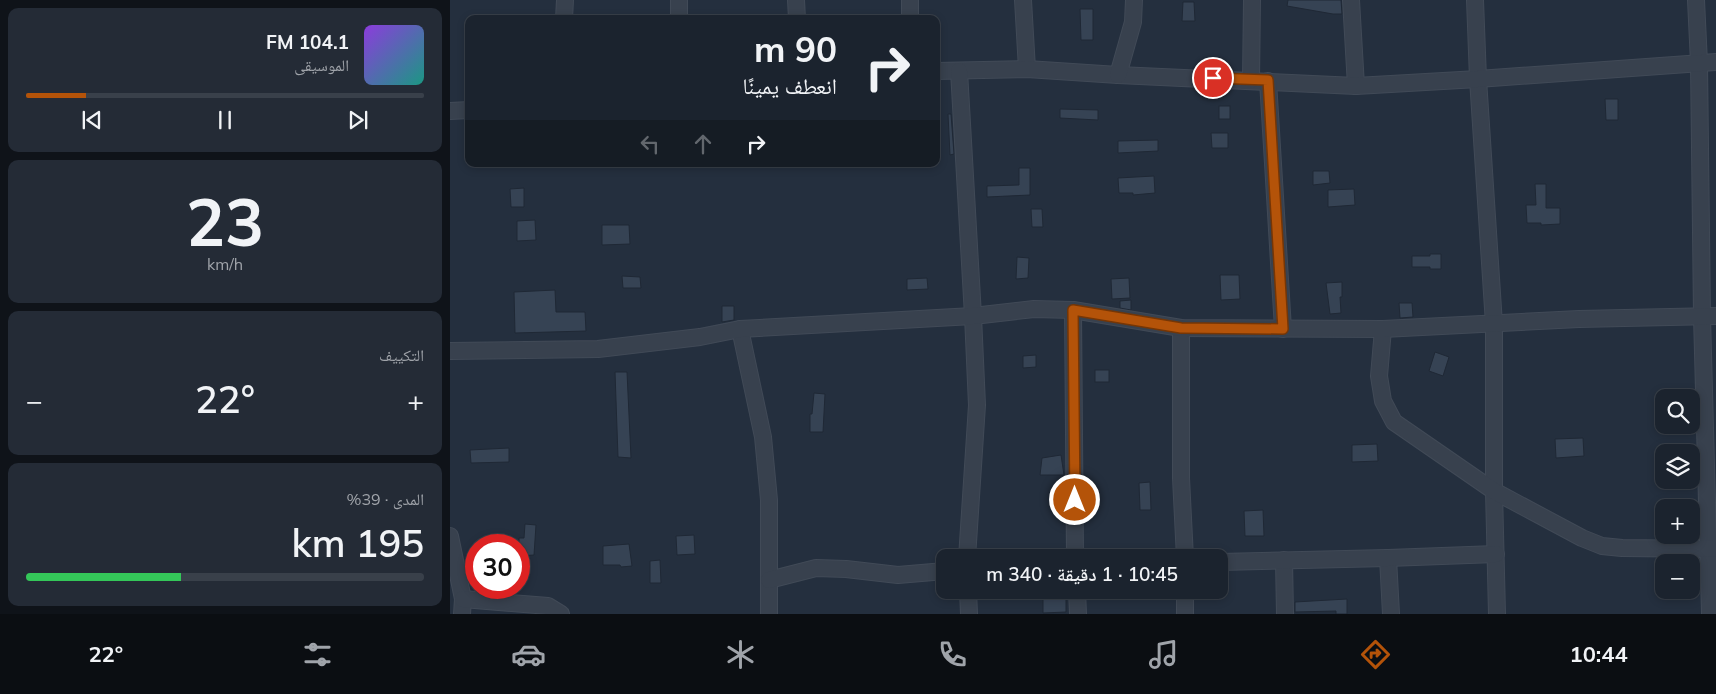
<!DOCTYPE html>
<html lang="ar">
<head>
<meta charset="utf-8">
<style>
  :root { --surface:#1b232e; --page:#242b36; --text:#f1f3f6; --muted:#a0a4aa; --line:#39404a; --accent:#b45309 }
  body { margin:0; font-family:Mulish,"Noto Naskh Arabic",sans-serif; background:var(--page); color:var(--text); direction:rtl; height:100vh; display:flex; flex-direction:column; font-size:19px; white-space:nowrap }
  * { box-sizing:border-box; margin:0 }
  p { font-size:16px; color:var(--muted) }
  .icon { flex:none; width:28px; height:28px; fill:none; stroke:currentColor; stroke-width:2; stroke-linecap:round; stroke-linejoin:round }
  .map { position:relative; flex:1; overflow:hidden; direction:ltr }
  .details { display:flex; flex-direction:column; gap:8px; padding:8px; background:#0f1319; width:450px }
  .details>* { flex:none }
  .banner { position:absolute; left:15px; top:15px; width:475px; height:152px; border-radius:10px; box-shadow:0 2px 8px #0003,0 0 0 1px var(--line); direction:rtl; background:#1b232e; color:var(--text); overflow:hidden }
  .controls { position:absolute; left:1205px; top:389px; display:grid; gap:10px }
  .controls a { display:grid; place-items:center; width:45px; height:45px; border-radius:10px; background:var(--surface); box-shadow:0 2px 8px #0003,0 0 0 1px var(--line); font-size:25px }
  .speed { position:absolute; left:15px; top:534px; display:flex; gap:10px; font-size:25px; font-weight:700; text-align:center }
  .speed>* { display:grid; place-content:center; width:65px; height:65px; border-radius:50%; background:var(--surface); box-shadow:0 2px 8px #0003,0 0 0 1px var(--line); line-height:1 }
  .speed .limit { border:8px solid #d22; background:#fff; color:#111 }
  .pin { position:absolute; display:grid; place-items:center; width:42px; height:42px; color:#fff; margin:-21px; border:2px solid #fff; border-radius:50%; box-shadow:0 1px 5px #0007 }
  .me { position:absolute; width:55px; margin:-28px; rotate:0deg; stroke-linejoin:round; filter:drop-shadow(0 0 4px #0008) }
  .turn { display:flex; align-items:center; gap:18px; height:105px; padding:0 20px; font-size:22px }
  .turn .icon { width:65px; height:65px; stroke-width:2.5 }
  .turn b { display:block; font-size:35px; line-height:42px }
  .lanes { display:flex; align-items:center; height:48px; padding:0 20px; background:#0003; justify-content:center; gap:25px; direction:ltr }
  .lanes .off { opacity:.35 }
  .big { font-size:38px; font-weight:600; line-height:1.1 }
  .details .widget { flex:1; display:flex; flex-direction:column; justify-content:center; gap:8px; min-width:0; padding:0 18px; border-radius:10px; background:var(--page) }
  .details .dial { align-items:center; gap:0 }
  .dial b { font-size:65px; line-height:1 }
  .song { display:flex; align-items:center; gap:15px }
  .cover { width:60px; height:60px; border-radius:8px; background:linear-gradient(135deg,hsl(270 70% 55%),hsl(170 70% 35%)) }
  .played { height:5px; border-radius:2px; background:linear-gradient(90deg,var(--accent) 15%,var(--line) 15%) }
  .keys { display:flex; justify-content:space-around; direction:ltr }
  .heat { display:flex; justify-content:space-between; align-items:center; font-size:28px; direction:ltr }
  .charge { height:8px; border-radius:4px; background:linear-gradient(90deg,#34c759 39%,var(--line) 0) }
  .trip { position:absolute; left:486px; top:549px; width:292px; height:50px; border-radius:10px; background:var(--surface); box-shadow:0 2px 8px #0003,0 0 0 1px var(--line); font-weight:600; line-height:50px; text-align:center; direction:rtl }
  .dock { display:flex; height:80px; justify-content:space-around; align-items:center; background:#0b0e12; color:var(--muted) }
  .dock .icon { width:35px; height:35px }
  .dock .on { color:var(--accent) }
  .dock b { font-size:22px; color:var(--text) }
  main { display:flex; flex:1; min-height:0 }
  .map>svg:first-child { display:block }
  .building { fill:#364354; stroke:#1f2835 }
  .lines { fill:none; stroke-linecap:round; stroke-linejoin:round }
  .street-casing { stroke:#414a57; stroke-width:18 }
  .street { stroke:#38414e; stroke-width:16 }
  .route-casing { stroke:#753606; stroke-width:12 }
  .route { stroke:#b45309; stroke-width:9 }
</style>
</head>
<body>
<main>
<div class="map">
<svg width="1266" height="614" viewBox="0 0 1266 614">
  <rect width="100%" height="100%" fill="#242f3e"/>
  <g class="building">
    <path d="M838,0H891L892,14H883L837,6Z"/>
    <path d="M733,2H744L745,21H732Z"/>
    <path d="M630,9H643V40H631Z"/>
    <path d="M1155,99H1168V120H1156Z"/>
    <rect x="769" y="106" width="11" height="13"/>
    <path d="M610,109L648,110V120L610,118Z"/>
    <path d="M498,114H501L504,154L500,155Z"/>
    <path d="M761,133H778V148H762Z"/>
    <path d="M708,140V151L668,153V141Z"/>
    <path d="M569,168H580V195L537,197V186L569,185Z"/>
    <path d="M863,171H879L880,183L863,185Z"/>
    <path d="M704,176L705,193L683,195V193H669L668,178Z"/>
    <path d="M1085,184H1096V208H1110V224L1091,225V223H1077L1076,205H1086Z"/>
    <path d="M74,188V207H61L60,189Z"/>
    <path d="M904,189L905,205L878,207V190Z"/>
    <path d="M581,209H592L593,227H582Z"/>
    <path d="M85,220L86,240L67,241V221Z"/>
    <path d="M152,225H179L180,244L152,245Z"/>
    <path d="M980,254H991V269H980V267H962V256H980Z"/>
    <path d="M567,257L579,258L578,278L566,279Z"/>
    <path d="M770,275H789L790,299L771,300Z"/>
    <path d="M172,276L190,277L191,288H173Z"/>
    <path d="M477,278L478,289L457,290V279Z"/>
    <path d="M679,278L680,298L662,299L661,279Z"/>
    <path d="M892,282V297H890L891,313L880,314L876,283Z"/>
    <path d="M105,290L106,312H135L136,331L65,333L64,292Z"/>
    <path d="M681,300V310L670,308V301Z"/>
    <path d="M949,303H962L963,317L950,318Z"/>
    <path d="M272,306H284V320L272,322Z"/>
    <path d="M985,352L999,357L993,376L979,371Z"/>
    <path d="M586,355V367L573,368V356Z"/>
    <rect x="645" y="370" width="14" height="12"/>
    <path d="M165,372H177L181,458L168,457Z"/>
    <path d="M364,393L375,394L373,432H360V414H362Z"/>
    <path d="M1133,438L1134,456L1106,458L1105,439Z"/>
    <path d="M927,444L928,461L902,462V445Z"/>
    <path d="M59,448V462L21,463L20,450Z"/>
    <path d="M611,455L614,475H590L592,458Z"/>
    <path d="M700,482L701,510H690L689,483Z"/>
    <path d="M813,510L814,536H795L794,511Z"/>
    <path d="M75,524L86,525L84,555L69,556V538H74Z"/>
    <path d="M244,535L245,554L227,555L226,536Z"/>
    <path d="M179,544L182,566L171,567L170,565H153V546Z"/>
    <path d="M210,560L211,583H200V561Z"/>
    <path d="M593,596H616V612L593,613Z"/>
    <path d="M897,599V614H886V611L845,612V602Z"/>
  </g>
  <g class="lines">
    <g class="street-casing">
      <g id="street">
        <path d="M346,0L347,19"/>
        <path d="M460,0V19"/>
        <path d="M573,0L577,69"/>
        <path d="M901,0L906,86"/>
        <path d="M1025,0L1028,79L1044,324V491L1047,614"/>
        <path d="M1246,0L1249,63L1252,316L1260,614"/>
        <path d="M114,19L115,0"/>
        <path d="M229,19V0"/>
        <path d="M486,71L577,69L668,75L906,86L1028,79L1266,62"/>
        <path d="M509,71L523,316L527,405L517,558"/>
        <path d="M668,75L683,22L684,0"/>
        <path d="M801,80L802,0"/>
        <path d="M818,81L833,329"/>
        <path d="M0,111L19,110"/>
        <path d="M623,310L625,558"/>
        <path d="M731,328V478L735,558"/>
        <path d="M290,329L313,437L319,500V614"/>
        <path d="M933,329L929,376L933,401L944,422L1044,491L1132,538L1152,546L1172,548L1266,549"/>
        <path d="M0,351L148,349L250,337L290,329L523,316L584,309L623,310L731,328L933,329L1129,319L1266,316"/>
        <path d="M0,536L13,599L12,614"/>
        <path d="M938,558L941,614"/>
        <path d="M834,560L835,614"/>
        <path d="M770,562L938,558L1046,554"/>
        <path d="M319,580L366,568L396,569L448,575L495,571"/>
        <path d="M518,590L519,614"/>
        <path d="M627,590L628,614"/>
        <path d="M735,590V614"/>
        <path d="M13,599L98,606L111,614"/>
      </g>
    </g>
    <use href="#street" class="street"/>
  </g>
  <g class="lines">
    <g class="route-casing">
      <path id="route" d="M625,500L623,310L731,328L833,329L818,80L763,78"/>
    </g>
    <use href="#route" class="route"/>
  </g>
</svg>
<div class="controls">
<a><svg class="icon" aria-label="search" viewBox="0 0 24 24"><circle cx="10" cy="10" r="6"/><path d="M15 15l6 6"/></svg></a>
<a><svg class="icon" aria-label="layers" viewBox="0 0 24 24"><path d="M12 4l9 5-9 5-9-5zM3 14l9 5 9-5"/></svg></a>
<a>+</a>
<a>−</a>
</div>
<div class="speed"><div class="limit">30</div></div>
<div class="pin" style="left:763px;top:78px;background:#d93025"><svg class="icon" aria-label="arrive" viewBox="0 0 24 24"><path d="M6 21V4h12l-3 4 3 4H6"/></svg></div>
<svg class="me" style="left:625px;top:500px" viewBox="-20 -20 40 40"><circle r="17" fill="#b45309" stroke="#fff" stroke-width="3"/><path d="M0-11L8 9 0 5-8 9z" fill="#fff"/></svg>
<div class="trip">10:45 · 1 دقيقة · 340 m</div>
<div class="banner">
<div class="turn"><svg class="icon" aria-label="right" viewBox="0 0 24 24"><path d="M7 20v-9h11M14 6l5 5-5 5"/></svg><div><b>90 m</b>انعطف يمينًا</div></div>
<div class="lanes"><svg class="icon off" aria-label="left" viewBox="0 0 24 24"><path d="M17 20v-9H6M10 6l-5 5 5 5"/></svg><svg class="icon off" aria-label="ahead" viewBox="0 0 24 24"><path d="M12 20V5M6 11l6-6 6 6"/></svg><svg class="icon" aria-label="right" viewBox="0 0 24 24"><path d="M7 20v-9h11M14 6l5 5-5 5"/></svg></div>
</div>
</div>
<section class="details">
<div class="widget">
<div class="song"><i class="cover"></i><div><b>104.1 FM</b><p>الموسيقى</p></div></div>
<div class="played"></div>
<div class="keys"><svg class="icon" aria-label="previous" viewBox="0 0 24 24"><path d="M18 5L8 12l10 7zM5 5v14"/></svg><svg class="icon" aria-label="pause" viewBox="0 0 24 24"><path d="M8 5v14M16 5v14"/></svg><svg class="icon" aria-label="next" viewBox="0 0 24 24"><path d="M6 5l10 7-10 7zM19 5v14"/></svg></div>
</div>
<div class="widget dial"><b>23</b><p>km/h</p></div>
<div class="widget"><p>التكييف</p>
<div class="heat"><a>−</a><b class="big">22°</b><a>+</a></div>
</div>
<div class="widget"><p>المدى · 39%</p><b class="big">195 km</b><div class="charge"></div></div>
</section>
</main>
<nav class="dock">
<b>10:44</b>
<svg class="icon on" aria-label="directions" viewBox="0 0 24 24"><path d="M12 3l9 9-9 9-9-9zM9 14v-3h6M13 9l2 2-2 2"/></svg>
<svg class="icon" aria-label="music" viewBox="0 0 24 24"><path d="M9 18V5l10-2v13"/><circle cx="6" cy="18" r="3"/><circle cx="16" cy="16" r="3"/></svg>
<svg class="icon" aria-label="phone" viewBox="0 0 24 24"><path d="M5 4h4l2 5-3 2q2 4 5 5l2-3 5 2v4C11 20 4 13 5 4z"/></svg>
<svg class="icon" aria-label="climate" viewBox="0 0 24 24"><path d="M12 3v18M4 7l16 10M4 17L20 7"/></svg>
<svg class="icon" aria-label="car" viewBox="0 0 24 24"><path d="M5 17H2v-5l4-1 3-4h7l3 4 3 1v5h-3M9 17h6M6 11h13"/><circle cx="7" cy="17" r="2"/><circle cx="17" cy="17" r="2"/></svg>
<svg class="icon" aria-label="filters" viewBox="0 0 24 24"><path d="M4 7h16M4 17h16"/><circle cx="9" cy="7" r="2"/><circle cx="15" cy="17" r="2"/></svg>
<b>22°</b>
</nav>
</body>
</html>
